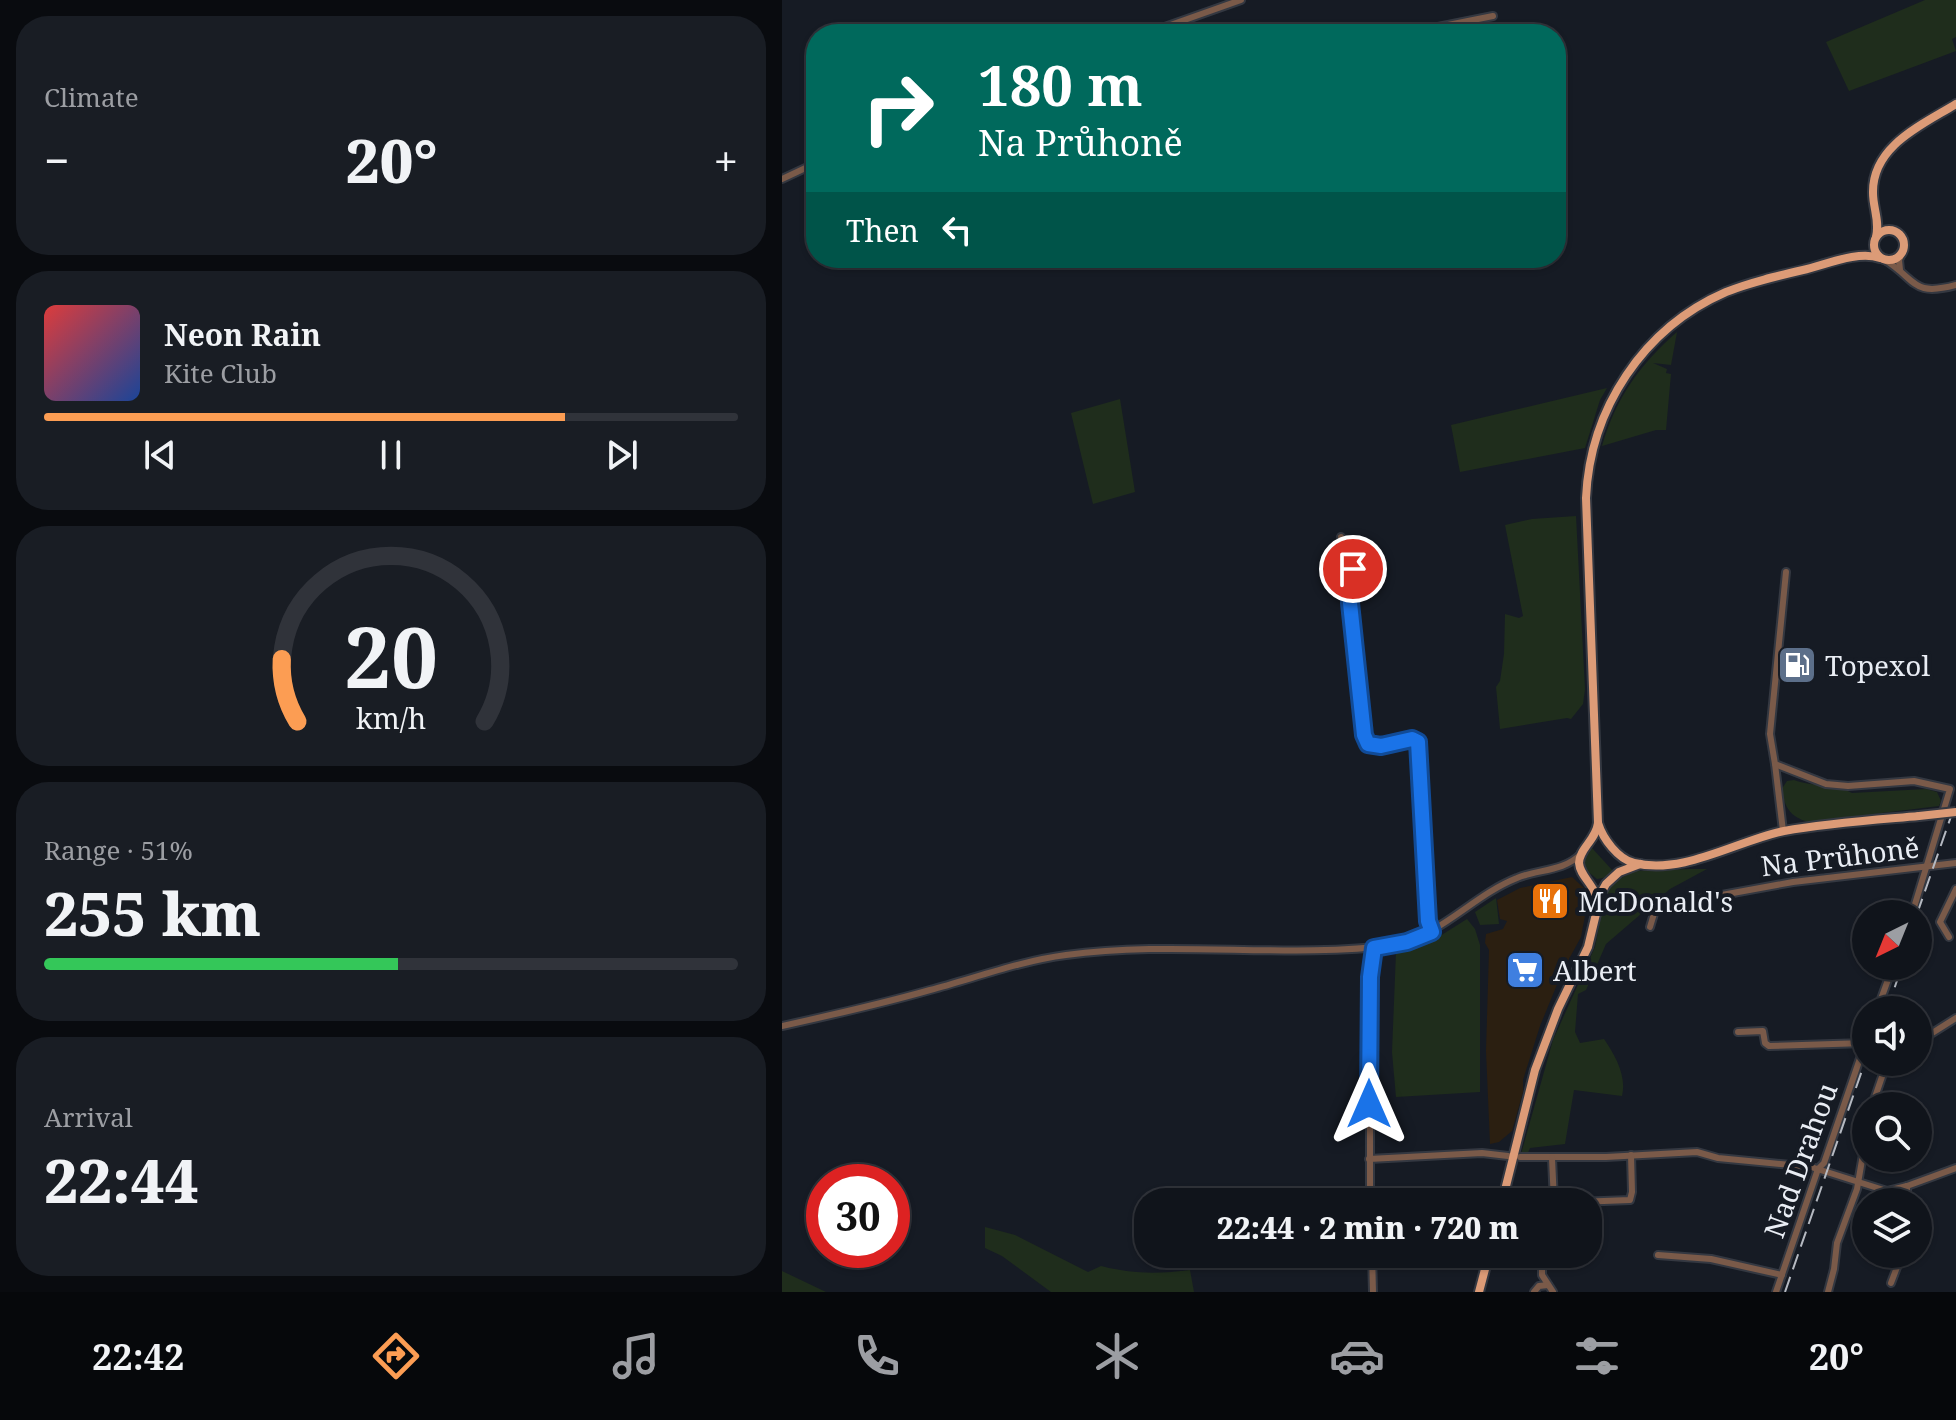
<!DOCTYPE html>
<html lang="en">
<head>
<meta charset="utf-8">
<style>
  :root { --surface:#10141b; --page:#191d24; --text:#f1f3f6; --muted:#9c9ea3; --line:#30333a; --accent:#fc9d53 }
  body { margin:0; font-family:"Noto Serif",serif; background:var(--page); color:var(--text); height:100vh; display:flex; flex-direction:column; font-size:30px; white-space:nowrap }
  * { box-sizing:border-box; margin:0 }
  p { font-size:26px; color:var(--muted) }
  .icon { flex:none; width:44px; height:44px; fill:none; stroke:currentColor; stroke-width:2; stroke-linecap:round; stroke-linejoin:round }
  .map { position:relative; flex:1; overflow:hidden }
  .drawer { display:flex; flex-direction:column; gap:16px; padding:16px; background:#090b0f; width:782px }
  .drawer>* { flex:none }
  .hud { position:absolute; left:24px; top:24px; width:760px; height:244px; border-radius:32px; box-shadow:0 2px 6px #0004,0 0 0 2px var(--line); background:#00695c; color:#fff; overflow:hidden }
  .needle { width:52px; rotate:223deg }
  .buttons { position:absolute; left:1070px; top:900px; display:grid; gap:16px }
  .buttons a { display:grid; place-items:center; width:80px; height:80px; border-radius:50%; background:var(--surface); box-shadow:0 2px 6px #0004,0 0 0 2px var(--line); font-size:40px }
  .speed { position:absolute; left:24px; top:1164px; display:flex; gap:16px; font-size:40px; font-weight:700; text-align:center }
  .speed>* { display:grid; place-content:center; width:104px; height:104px; border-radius:50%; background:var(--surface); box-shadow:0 2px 6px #0004,0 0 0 2px var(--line); line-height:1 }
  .speed .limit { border:12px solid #d22; background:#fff; color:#111 }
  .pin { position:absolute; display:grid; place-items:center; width:68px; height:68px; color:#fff; margin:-34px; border:4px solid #fff; border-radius:50%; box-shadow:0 2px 8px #0007 }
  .me { position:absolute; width:88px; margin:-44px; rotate:0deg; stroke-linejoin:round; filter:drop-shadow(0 0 6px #0008) }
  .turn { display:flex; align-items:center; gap:28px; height:168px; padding:0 40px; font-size:36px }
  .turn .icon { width:104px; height:104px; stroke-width:2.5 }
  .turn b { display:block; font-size:56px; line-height:68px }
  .then { display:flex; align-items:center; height:76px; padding:0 40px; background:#0003; gap:16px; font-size:30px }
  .big { font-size:60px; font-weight:800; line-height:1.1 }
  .drawer .widget { flex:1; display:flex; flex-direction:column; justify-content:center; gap:12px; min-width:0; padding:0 28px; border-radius:32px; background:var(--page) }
  .drawer .dial { align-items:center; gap:0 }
  .dial svg { height:208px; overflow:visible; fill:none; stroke:var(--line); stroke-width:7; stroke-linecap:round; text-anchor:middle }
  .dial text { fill:var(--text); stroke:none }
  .song { display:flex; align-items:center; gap:24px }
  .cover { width:96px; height:96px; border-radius:12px; background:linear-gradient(135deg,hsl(0 70% 55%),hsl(220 70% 35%)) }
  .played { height:8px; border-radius:4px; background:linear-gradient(90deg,var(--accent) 75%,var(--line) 75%) }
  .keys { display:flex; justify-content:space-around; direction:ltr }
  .heat { display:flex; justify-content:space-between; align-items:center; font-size:44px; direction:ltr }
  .charge { height:12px; border-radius:6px; background:linear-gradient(90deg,#34c759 51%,var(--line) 0) }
  .trip { position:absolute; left:352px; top:1188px; width:468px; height:80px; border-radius:32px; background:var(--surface); box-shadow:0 2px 6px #0004,0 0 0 2px var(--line); font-weight:800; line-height:80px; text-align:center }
  .menu { display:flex; height:128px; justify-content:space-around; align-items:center; background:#06080b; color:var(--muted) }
  .menu .icon { width:56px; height:56px }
  .menu .on { color:var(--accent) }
  .menu b { font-size:36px; color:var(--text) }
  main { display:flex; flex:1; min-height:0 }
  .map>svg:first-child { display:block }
  .commercial { fill:#2b1f11 }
  .green { fill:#1f2d1c }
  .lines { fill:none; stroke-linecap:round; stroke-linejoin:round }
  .minor-casing { stroke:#343841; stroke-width:10 }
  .major-casing { stroke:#343841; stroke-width:12 }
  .minor { stroke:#7a5a49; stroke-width:6 }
  .major { stroke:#dc9b77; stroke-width:8 }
  .rail { stroke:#b5b9c1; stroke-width:2; stroke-dasharray:16 8; stroke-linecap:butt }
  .major-bridge-casing { stroke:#343841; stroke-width:12; stroke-linecap:butt }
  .major-bridge { stroke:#dc9b77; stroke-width:8 }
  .route-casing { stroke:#114b97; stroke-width:20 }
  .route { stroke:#1a73e8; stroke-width:14 }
  .labels { text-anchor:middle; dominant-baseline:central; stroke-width:8; stroke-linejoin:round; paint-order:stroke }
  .poi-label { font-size:28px; fill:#e9edf4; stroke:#161b24; text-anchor:start }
  .street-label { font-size:28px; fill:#e9edf4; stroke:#161b24 }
</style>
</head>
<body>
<main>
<section class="drawer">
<div class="widget"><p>Climate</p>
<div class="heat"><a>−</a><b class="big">20°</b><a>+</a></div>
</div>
<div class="widget">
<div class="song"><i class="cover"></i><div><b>Neon Rain</b><p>Kite Club</p></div></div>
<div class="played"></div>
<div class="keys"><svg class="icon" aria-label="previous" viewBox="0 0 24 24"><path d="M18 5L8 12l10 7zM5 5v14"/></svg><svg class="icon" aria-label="pause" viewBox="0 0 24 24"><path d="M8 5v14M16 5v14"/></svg><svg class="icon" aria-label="next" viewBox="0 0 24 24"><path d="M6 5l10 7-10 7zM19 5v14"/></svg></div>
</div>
<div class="widget dial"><svg viewBox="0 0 100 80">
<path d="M14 69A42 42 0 1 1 86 69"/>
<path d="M14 69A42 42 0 0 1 8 45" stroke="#fc9d53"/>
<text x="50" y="56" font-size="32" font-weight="700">20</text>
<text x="50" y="72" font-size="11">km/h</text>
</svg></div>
<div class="widget"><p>Range · 51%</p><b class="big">255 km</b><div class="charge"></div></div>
<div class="widget"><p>Arrival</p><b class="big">22:44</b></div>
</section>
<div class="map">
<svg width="1174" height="1292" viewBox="0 0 1174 1292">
  <rect width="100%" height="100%" fill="#161b24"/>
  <path class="commercial" d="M790,877L804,890L805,905L799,937L781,970L758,1026L741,1080V1092L730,1131L717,1142L708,1144L704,1051L707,950L703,943L704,934L721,929L725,921L718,919L715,900L738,888Z"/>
  <g class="green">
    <path d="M1143,0H1174V37L1170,39L1174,51L1067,91L1044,42Z"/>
    <path d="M895,332L889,365L871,363L885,369L884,373L889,374L884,430H874L820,446C833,399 858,364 895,332Z"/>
    <path d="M825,388L818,400L803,448L678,472L669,425Z"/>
    <path d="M338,399L353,492L311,504L289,413Z"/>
    <path d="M794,516L803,689L801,704L789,719L785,718L718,729L714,687L718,681L722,654L723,614L737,618L741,616L723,525L750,519Z"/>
    <path d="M1012,780C1031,787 1054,784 1070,793L1144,789L1155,792L1159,801L1157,806L1026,822C1007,816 1004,808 999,790L1005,781Z"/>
    <path d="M810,848L831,871L826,877L815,879L804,870L802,860Z"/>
    <path d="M908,869H925L888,889L824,944L804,990L796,994L793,1032L798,1043L822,1039C833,1055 845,1076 840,1096L792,1090L783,1144L748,1148L745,1155L739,1154L771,1040L813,947L824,891L832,882L852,871Z"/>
    <path d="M714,898L717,924L698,925L693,912Z"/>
    <path d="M685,919L693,929L698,945V1092L614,1097L610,1052L614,952L658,936Z"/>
    <path d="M203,1227L233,1235L306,1272L319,1266C350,1274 377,1274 408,1270L412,1292H269L220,1256L203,1248Z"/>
    <path d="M0,1271L44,1292H0Z"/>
  </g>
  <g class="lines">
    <g class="minor-casing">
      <g id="minor">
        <path d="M363,34L459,0"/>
        <path d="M621,34L711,16"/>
        <path d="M0,179L34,163"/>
        <path d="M1103,260C1135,280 1130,297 1174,285"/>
        <path d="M1118,270L1117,260L1120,253"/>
        <path d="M559,537L572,573L568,603L582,735L586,744L599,746L630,739L636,742L646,921L650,932"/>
        <path d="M1004,572L988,734L993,764L1044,784L1066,786L1132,781L1168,789L1130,914"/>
        <path d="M993,764L1001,831"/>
        <path d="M868,927L874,907L1011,882L1174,863"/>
        <path d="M1167,937L1158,922L1174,889"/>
        <path d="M1095,1010L1111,966"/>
        <path d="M0,1026C50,1015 99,1004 148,990C193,978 238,961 284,955C393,940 504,959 613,945C663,933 690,896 735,878C756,869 781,872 799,854"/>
        <path d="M956,1032L981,1031L983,1043L987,1046L1083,1043"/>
        <path d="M1136,1042L1174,1018"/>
        <path d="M1090,1106L1105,1062"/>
        <path d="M738,1157H824L915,1152L936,1158L1029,1167L1105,1191L1125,1186L1174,1168"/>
        <path d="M770,1158L772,1202"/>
        <path d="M587,1159L700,1153L726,1156"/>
        <path d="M1125,1186V1202"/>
        <path d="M588,1202V977L592,948"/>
        <path d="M795,1202L848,1200L850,1192L849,1155"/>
        <path d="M590,1254L591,1292"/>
        <path d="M760,1254V1275L771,1292"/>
        <path d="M876,1255L929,1259L1000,1275"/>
        <path d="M1109,1283L1120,1254"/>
        <path d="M752,1292L757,1286L766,1285"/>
        <path d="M994,1292L1036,1169L1042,1163L1084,1041"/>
        <path d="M1046,1292L1052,1269L1055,1243L1075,1189L1084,1137"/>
      </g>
    </g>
    <g class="major-casing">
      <g id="major">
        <circle cx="1107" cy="245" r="15"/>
        <path d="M1094,237C1098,221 1091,208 1091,193C1090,146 1140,125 1174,104"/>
        <path d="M816,823C821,839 836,859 852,863C902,875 954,841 1002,831C1046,823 1092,820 1137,816"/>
        <path d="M816,904C814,885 798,877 797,863C797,849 814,840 816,823L804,498C808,409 861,328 944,292C969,282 995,276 1021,270C1043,265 1076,250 1098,258"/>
        <path d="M720,1202L753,1070L776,1009L806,947L819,893L824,884L837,872L858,864"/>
        <path d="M697,1292L707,1254"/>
      </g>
    </g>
    <use href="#minor" class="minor"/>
    <use href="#major" class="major"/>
    <g class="rail">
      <path d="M1135,914L1174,802"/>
      <path d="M1105,1010L1120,966"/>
      <path d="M1003,1292L1084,1059"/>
    </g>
    <g class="major-bridge-casing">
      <path id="major-bridge" d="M1137,816L1174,812"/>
    </g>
    <use href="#major-bridge" class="major-bridge"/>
  </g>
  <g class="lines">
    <g class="route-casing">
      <path id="route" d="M571,569L572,575L568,603L582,735L586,744L599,746L630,739L636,742L646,921L650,932L625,942L592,948L588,977L587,1104"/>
    </g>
    <use href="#route" class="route"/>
  </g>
  <defs>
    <g id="fuel-square" transform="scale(2)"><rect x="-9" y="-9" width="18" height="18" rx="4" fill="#5c6f8a" stroke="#161b24"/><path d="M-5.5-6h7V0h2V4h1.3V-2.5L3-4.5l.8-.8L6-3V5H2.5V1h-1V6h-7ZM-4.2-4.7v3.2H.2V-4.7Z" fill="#fff"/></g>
    <g id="restaurant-square" transform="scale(2)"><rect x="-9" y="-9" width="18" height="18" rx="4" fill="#e8710a" stroke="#161b24"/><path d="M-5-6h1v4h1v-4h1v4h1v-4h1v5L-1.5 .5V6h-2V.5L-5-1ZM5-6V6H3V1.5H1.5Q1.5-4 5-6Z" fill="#fff"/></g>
    <g id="supermarket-square" transform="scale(2)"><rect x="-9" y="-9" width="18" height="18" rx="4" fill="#3f7fe0" stroke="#161b24"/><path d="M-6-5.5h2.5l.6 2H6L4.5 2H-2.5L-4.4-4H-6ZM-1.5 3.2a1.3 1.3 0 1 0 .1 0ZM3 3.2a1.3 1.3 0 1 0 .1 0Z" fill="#fff"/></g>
  </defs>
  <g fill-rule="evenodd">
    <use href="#fuel-square" x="1015" y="665"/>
    <use href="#restaurant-square" x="768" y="901"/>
    <use href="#supermarket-square" x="743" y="970"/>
  </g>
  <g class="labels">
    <g class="poi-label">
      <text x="1043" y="665">Topexol</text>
      <text x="796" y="901">McDonald's</text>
      <text x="771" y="970">Albert</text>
    </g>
    <g class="street-label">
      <text transform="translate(1058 856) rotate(-7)">Na Průhoně</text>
      <text transform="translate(1018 1160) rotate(-70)">Nad Drahou</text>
    </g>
  </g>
</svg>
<div class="buttons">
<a><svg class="needle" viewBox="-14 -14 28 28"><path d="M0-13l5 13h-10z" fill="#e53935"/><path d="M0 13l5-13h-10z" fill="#9c9ea3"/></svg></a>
<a><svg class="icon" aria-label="sound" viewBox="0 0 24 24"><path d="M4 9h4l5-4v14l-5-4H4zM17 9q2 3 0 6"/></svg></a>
<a><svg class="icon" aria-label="search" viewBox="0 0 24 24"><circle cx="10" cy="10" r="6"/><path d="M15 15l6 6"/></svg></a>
<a><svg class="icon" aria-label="layers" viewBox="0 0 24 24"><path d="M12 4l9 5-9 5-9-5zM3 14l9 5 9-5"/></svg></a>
</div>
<div class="speed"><div class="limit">30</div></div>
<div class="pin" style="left:571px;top:569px;background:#d93025"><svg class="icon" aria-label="arrive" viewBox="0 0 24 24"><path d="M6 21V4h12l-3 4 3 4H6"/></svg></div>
<svg class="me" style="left:587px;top:1104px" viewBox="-20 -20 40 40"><path d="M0-17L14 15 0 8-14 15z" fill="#1a73e8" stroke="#fff" stroke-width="4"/></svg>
<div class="trip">22:44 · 2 min · 720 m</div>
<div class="hud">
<div class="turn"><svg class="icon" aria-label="right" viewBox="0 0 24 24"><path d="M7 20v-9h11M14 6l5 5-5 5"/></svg><div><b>180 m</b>Na Průhoně</div></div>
<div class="then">Then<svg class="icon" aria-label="left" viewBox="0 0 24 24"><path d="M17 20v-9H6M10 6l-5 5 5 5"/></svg></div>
</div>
</div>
</main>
<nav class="menu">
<b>22:42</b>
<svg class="icon on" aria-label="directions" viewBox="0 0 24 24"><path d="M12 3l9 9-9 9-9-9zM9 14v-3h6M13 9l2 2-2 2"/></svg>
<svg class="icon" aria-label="music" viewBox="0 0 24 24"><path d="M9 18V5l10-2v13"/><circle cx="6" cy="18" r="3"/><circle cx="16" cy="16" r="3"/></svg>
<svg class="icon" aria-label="phone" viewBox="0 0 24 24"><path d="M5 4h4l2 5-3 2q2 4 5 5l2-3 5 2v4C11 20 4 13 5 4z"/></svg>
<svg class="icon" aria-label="climate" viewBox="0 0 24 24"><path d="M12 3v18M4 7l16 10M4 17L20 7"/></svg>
<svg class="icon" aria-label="car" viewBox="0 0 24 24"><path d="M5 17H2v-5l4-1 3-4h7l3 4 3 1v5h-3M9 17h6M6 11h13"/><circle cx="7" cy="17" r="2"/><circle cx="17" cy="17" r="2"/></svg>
<svg class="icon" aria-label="filters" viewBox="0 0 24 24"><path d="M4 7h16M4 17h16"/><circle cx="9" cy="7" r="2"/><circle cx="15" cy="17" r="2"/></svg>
<b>20°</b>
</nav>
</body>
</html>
